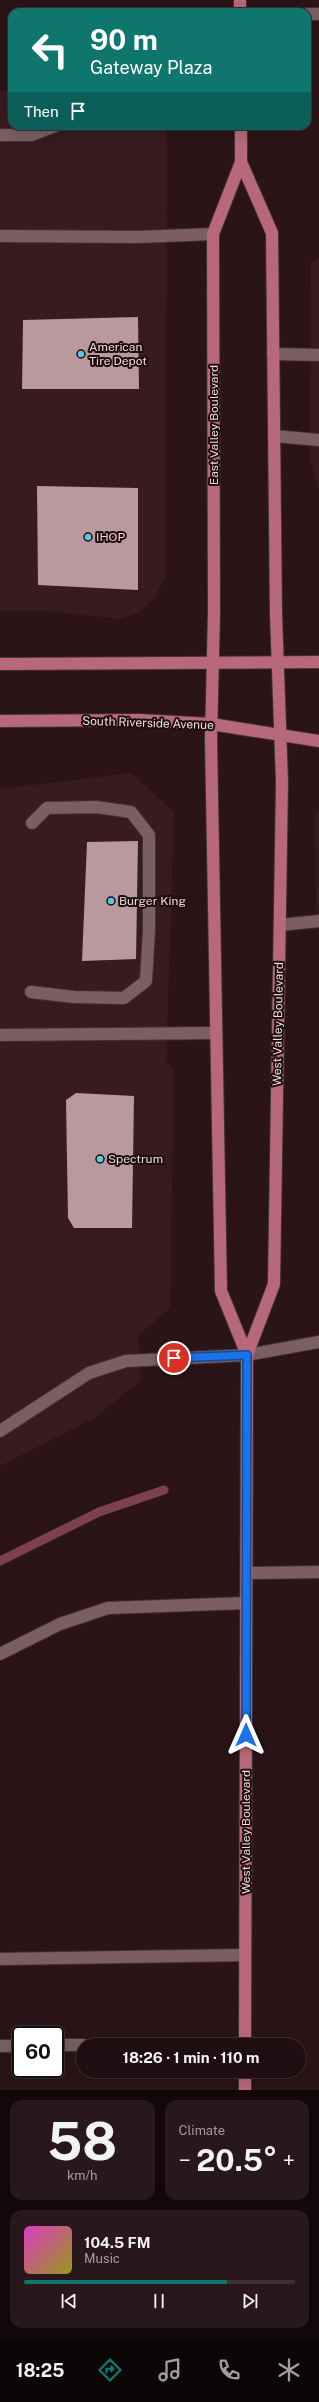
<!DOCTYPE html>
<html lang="en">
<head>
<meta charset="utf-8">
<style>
  :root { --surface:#200f12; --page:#28181b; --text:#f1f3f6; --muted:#a29c9f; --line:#3d2f32; --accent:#0f766e }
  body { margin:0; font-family:"Public Sans",sans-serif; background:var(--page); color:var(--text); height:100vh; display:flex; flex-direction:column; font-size:15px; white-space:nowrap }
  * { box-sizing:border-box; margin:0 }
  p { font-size:13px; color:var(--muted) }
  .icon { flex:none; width:22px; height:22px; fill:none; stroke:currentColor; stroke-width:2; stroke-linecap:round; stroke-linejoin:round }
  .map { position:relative; height:2090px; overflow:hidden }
  .sheet { display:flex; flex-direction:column; gap:10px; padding:10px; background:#12080a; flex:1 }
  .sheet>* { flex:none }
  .banner { position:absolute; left:8px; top:8px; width:303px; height:122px; border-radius:12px; box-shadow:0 4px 16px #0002,0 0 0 1px var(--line); background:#0f766e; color:#fff; overflow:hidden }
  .speed { position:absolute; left:12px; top:2026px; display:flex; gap:8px; font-size:20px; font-weight:700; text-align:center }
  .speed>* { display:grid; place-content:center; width:52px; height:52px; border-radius:50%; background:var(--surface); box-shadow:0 4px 16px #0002,0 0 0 1px var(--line); line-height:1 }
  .speed .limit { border:2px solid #111; border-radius:6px; background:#fff; color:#111 }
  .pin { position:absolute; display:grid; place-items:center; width:34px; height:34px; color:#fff; margin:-17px; border:2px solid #fff; border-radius:50%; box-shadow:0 1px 4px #0007 }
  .me { position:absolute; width:44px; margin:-22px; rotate:0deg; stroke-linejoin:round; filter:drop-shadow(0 0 3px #0008) }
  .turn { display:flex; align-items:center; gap:14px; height:84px; padding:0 16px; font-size:18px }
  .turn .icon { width:52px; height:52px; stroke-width:2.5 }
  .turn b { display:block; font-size:28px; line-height:34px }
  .then { display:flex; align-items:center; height:38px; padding:0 16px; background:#0003; gap:8px; font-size:15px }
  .big { font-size:30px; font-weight:700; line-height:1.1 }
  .sheet .tile { flex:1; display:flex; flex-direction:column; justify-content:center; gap:6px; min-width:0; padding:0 14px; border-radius:12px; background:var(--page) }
  .sheet .dial { align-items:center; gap:0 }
  .dial b { font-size:52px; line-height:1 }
  .song { display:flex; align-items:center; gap:12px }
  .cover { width:48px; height:48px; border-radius:6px; background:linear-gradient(135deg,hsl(310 70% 55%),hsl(60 70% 35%)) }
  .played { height:4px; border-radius:2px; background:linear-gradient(90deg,var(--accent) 75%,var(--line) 75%) }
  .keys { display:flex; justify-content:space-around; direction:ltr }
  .heat { display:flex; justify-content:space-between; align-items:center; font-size:22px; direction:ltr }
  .sheet .tiles { flex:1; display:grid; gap:10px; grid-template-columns:1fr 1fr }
  .tile:last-child { grid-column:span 2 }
  .trip { position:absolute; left:76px; top:2038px; width:230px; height:40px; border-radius:20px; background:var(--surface); box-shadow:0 4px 16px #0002,0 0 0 1px var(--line); font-weight:700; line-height:40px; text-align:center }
  .tab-bar { display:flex; height:64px; justify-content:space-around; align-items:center; background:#0d0607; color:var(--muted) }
  .tab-bar .icon { width:28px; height:28px }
  .tab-bar .active { color:var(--accent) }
  .tab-bar b { font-size:18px; color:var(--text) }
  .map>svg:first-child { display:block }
  .built { fill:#381b21 }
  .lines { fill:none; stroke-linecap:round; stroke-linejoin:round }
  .stream { stroke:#7d414d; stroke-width:9 }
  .building { fill:#b7999e }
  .lane-casing { stroke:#413234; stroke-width:14 }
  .street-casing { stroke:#413234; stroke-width:14 }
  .primary-casing { stroke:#413234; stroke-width:14 }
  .lane { stroke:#7a5e63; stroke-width:12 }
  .street { stroke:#7a5e63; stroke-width:12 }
  .primary { stroke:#b7697a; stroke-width:12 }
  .route-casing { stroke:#114b97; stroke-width:10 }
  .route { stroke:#1a73e8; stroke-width:7 }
  .poi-dot { fill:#59c8e5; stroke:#200b0f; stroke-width:1.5 }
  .labels { text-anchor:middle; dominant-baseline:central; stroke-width:4; stroke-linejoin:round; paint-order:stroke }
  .poi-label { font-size:12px; fill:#ebdbdd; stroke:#200b0f; text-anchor:start }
  .street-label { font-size:12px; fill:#ebdbdd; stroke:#200b0f }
</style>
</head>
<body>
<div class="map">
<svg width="319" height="2090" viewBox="0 0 319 2090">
  <rect width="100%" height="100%" fill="#2a1418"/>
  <g class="built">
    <path d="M12,90V126H167L165,579L154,598L138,613L120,619L46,611H0V91Z"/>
    <path d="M319,259V491L310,459L311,263Z"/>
    <path d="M131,773L174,812L166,1062L174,1071L170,1308L138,1336L140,1381L96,1417L0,1466V789Z"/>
    <path d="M319,809V919L316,907L315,816Z"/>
  </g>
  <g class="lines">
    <path class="stream" d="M0,1561L99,1512L164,1490"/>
  </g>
  <g class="building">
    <path d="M138,317L139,389H22L23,320Z"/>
    <path d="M37,486L138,488V590L38,585Z"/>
    <path d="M138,841L136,959L82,961L87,842Z"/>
    <path d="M76,1093L134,1096L132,1228H74L68,1218L66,1100Z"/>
  </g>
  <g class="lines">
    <g class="lane-casing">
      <g id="lane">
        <path d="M307,14H319"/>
        <path d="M0,135H32L55,126"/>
        <path d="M0,236L138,237L213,234"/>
        <path d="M273,354L319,355"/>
        <path d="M274,436L319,440"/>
        <path d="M280,925L319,921"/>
        <path d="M31,992L74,997L124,998L146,981L149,930V835L131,812L96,807L47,808L32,823"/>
        <path d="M0,1035L216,1033"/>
        <path d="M0,1431L89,1373L126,1361L247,1355L319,1342"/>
        <path d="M0,1654L60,1624L108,1608L246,1603"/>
        <path d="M0,1959L245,1955"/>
        <path d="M55,2045H83"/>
        <path d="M121,2045L245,2044"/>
        <path d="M0,2046H21"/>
      </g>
    </g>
    <g class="street-casing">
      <path id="street" d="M247,1573L319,1572"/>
    </g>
    <g class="primary-casing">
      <g id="primary">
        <path d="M240,0V12"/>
        <path d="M241,126V162L213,234L214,613L211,739L221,1291L247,1355"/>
        <path d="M241,162L272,233L276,614L282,782L274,1284L247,1355L245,2045"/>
        <path d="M0,664L319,662"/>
        <path d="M0,721L139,720L211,724L319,741"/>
        <path d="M245,2090V2071"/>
      </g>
    </g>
    <use href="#lane" class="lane"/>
    <use href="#street" class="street"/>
    <use href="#primary" class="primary"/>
  </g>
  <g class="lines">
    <g class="route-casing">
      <path id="route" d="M174,1358L247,1355L246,1735"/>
    </g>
    <use href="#route" class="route"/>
  </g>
  <g class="poi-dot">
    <circle cx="81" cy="354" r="4"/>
    <circle cx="88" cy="537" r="4"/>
    <circle cx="111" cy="901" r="4"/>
    <circle cx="100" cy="1159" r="4"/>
  </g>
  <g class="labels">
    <g class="poi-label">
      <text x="89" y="347">American<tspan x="89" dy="14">Tire Depot</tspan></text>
      <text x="96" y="537">IHOP</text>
      <text x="119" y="901">Burger King</text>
      <text x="108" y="1159">Spectrum</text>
    </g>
    <g class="street-label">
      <text transform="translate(214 425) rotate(-90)">East Valley Boulevard</text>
      <text transform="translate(148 723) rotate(2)">South Riverside Avenue</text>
      <text transform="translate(278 1024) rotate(-89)">West Valley Boulevard</text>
      <text transform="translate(246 1832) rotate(-90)">West Valley Boulevard</text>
    </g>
  </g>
</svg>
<div class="speed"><div class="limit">60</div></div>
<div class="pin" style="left:174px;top:1358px;background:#d93025"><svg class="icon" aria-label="arrive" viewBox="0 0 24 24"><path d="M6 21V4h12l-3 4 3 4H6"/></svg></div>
<svg class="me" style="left:246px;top:1735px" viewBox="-20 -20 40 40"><path d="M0-17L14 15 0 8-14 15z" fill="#1a73e8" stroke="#fff" stroke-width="4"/></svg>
<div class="trip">18:26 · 1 min · 110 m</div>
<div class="banner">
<div class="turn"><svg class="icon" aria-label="left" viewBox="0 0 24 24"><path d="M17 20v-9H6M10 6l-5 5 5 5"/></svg><div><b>90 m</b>Gateway Plaza</div></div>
<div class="then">Then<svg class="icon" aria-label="arrive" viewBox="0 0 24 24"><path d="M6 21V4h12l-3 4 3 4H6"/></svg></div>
</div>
</div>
<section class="sheet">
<div class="tiles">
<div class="tile dial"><b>58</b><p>km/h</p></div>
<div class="tile"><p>Climate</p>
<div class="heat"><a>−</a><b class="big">20.5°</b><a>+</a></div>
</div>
<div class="tile">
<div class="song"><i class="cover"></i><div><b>104.5 FM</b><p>Music</p></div></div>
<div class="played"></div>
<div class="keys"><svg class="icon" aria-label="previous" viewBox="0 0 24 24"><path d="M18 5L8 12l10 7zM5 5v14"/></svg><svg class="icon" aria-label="pause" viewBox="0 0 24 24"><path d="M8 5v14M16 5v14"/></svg><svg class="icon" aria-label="next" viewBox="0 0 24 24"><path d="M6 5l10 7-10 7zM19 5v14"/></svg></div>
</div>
</div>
</section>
<nav class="tab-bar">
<b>18:25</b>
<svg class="icon active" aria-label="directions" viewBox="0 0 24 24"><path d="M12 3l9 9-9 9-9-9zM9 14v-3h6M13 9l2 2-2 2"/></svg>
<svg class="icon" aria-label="music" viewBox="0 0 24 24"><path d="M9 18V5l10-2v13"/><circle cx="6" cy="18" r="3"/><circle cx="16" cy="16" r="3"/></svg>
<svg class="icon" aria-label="phone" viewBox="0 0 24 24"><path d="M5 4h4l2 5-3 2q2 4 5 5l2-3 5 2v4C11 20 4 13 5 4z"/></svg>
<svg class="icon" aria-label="climate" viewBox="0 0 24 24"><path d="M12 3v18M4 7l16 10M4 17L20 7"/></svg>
</nav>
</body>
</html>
